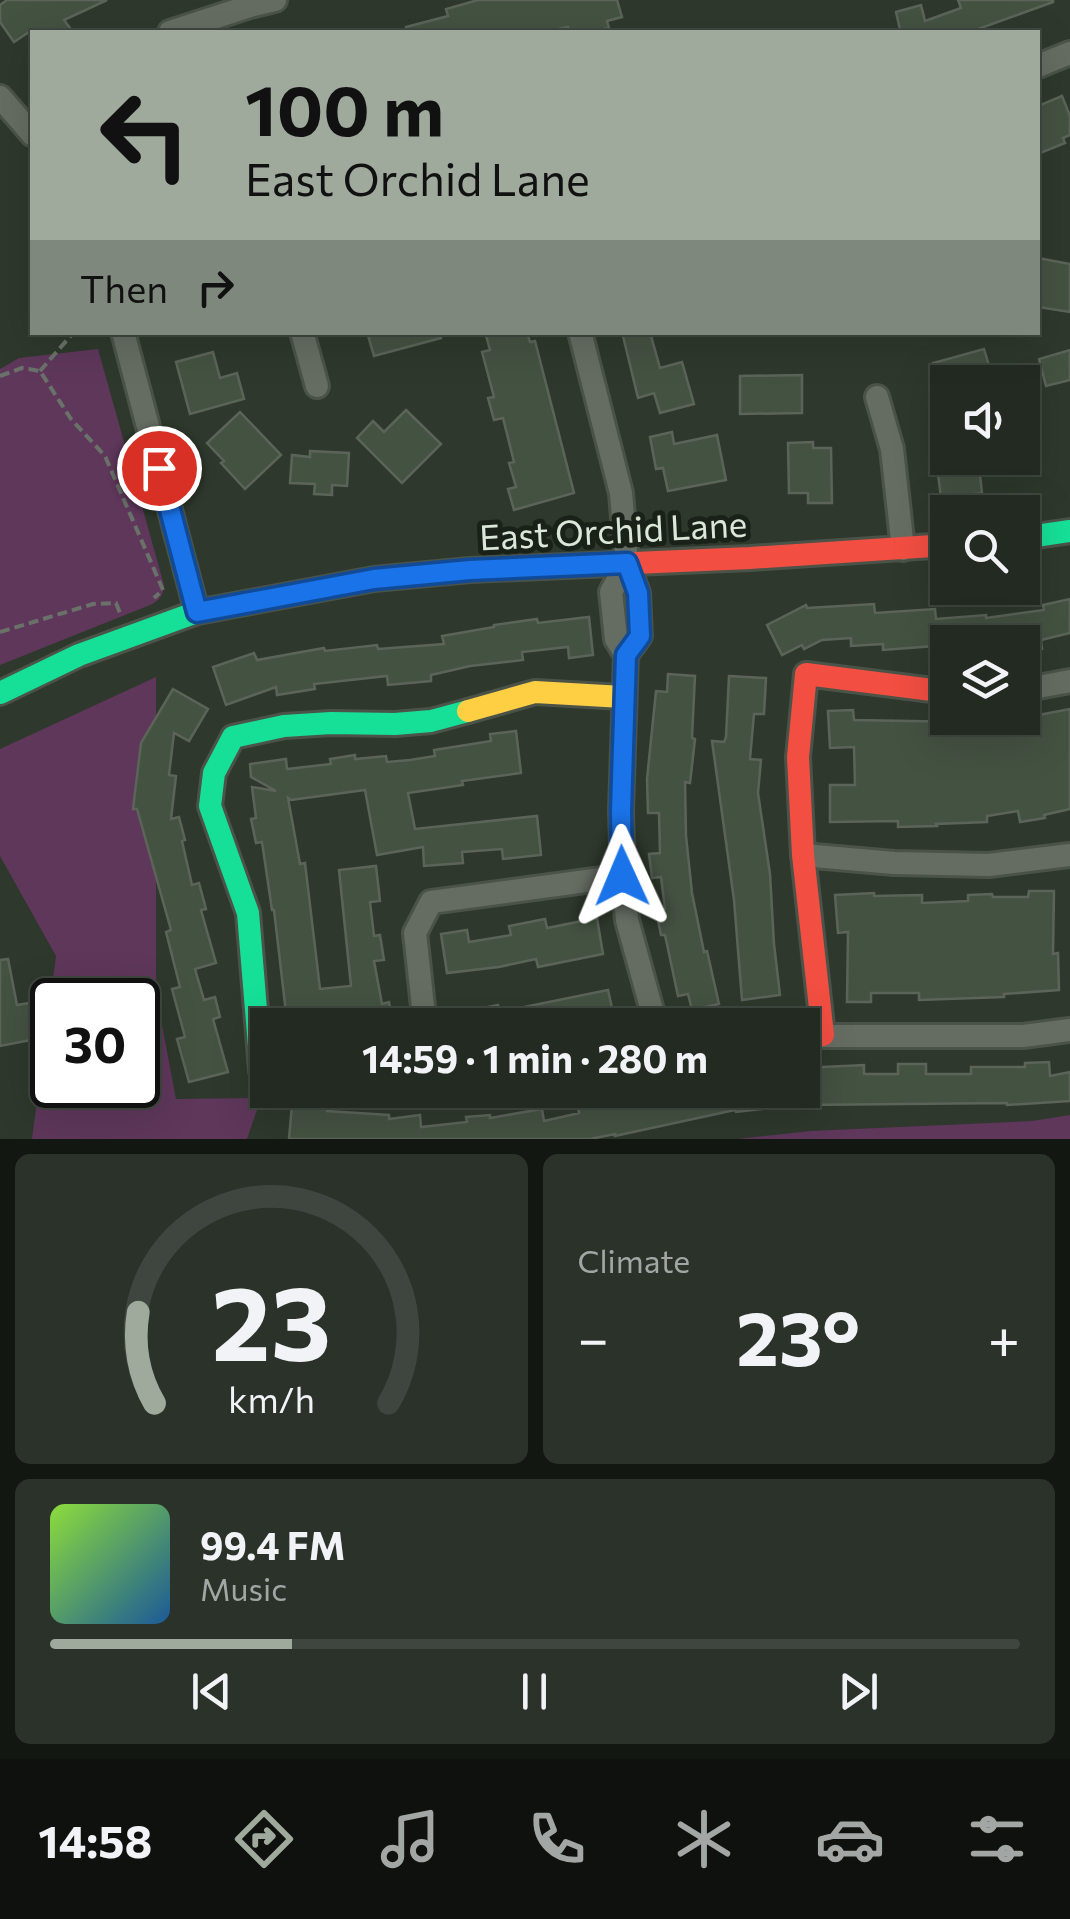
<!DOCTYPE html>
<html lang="en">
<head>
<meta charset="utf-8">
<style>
  :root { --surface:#222a21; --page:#2a322a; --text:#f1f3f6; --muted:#a2a7a5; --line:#3f463f; --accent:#9faa9d }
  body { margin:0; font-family:Commissioner,sans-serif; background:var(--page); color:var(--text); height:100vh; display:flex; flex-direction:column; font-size:38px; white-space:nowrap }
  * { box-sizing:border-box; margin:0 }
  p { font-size:32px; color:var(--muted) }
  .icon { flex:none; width:55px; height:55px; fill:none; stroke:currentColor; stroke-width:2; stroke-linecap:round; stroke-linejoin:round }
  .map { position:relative; height:1139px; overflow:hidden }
  .details { display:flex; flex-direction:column; gap:15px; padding:15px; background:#131712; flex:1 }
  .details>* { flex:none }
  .banner { position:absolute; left:30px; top:30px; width:1010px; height:305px; border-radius:0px; box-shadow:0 10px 40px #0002,0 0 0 2px var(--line); background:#9faa9d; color:#111; overflow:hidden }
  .tools { position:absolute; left:930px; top:365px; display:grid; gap:20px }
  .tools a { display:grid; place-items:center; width:110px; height:110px; border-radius:0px; background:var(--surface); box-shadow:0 10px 40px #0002,0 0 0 2px var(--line); font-size:50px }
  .speed { position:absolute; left:30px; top:978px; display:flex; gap:20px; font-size:50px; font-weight:700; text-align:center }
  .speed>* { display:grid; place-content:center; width:130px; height:130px; border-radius:50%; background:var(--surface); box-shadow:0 10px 40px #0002,0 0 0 2px var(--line); line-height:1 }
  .speed .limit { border:5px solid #111; border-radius:15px; background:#fff; color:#111 }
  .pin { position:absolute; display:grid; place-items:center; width:85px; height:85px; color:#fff; margin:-42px; border:5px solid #fff; border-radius:50%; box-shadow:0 2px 10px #0007 }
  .me { position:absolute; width:110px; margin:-55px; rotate:359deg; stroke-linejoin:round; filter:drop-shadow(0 0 8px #0008) }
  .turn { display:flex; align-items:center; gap:35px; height:210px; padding:0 50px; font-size:45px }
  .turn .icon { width:130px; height:130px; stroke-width:2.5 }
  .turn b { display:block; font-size:70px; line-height:85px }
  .then { display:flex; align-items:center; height:95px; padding:0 50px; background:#0003; gap:20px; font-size:38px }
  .big { font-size:75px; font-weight:700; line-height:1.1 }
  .details .widget { flex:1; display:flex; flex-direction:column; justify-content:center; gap:15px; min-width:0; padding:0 35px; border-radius:15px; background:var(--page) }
  .details .dial { align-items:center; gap:0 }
  .dial svg { height:260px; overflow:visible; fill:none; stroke:var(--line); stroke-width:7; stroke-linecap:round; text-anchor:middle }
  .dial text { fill:var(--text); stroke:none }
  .song { display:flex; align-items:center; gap:30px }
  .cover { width:120px; height:120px; border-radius:15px; background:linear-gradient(135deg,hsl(90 70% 55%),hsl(210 70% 35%)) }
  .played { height:10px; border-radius:5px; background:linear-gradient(90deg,var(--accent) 25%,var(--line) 25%) }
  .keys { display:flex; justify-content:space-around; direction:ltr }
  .heat { display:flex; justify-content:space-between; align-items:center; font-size:55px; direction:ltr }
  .details .tiles { flex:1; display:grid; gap:15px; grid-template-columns:1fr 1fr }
  .widget:last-child { grid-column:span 2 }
  .trip { position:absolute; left:250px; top:1008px; width:570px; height:100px; border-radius:0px; background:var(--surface); box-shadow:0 10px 40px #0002,0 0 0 2px var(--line); font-weight:700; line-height:100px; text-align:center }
  .tab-bar { display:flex; height:160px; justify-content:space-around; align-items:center; background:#0e110d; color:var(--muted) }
  .tab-bar .icon { width:70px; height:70px }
  .tab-bar .active { color:var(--accent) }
  .tab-bar b { font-size:45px; color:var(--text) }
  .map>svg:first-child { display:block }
  .green { fill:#5e375b; fill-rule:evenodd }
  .building { fill:#445242; stroke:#5c645a; stroke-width:2.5 }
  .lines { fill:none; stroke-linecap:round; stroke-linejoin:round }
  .street-casing { stroke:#4b5349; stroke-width:28 }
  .fast-casing { stroke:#4b5349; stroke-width:28 }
  .slow-casing { stroke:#4b5349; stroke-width:28 }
  .jam-casing { stroke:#4b5349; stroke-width:28 }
  .path { stroke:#6a7169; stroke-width:4; stroke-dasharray:10 5; stroke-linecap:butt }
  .street { stroke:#656d63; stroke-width:22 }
  .fast { stroke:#16e098; stroke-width:22 }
  .slow { stroke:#ffcf43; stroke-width:22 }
  .jam { stroke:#f24e42; stroke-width:22 }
  .route-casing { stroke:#114b97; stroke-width:25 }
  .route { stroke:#1a73e8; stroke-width:18 }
  .labels { text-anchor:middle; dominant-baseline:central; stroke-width:10; stroke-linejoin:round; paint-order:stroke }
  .street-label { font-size:35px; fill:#dce7da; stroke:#192118 }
</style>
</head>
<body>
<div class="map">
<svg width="1070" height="1139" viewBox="0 0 1070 1139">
  <rect width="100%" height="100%" fill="#2e382c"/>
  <g class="green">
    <path d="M98,349L164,585C163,596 160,600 150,605L0,665V369L19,358Z"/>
    <path d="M156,677V993L176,1099L261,1098L247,1139H32L56,956L0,856V749ZM52,1000H138V1085H52Z"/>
    <path d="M1070,1115V1139H737L810,1131L1032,1121Z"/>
  </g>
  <g class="building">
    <path d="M7,0H107L64,20L73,32H29L14,42L0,22V5Z"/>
    <path d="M478,0H617L622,17L607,21L609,28L590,32H570L568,27L545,32H406V27L448,16L446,9Z"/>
    <path d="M958,0H1053V2L970,32H899L900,30L896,12L921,5L925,21L961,8Z"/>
    <path d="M1062,96L1070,116V135L1063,138L1065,143L1038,154V106Z"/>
    <path d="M1038,258L1070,264V312L1038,307Z"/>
    <path d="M367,332H440L441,338L374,356Z"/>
    <path d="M485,332H527L530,342L535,341L574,493L514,510L508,489L516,487L509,463L514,462L503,418L494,420L488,398L494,397L482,352L490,350Z"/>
    <path d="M622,332H650L660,368L682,362L694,404L660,413L654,393L638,398Z"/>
    <path d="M984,349L994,382H939L933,363Z"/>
    <path d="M1070,350V380L1046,386L1039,359Z"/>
    <path d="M213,352L220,378L237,373L244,399L190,414L176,362Z"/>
    <path d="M802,375V413L740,414V376Z"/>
    <path d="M406,410L441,444L402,483L357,438L373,421L384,432Z"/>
    <path d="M240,412L281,455L245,489L221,463L224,461L207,443Z"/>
    <path d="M672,432L674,444L717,435L726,480L668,491L663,468L656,469L650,437Z"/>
    <path d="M813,442V448H831L832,503H808V493H789L788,443Z"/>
    <path d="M310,451L349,453L347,486L332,485V495L314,494L315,484L290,483L292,455L310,457Z"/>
    <path d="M936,458H978L982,493L941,498Z"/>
    <path d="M1070,599V633L1041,640L1042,649L1022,651V642H948V645L883,650V644L851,646V638L822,640L804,649L802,645L782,655L767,625L806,605L807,608L874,604L875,613L935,609L936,619L986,615V618L1044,610L1043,605Z"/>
    <path d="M589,617L593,655L569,658L568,647L522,652L523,660L470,666L431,675V681L388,685L387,676L314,684L315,689L277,695L276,687L226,705L213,667L254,653L257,660L324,648L325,651L377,645L378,649L444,644L442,636L494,627V625L537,619L538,623Z"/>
    <path d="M668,674L695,676L692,738L695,739L690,783L685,782L686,836L692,893L704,952L707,951L719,1004L692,1010L688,994L678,996L665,935H661L656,910L665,909L661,877L652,878L649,854L660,853L659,813H648L647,779L656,691L667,692Z"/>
    <path d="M729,676L766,678L764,714H754L750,759L761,760L758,793L770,874L774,944L780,995L742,1000L734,900L712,741L724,742L726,737Z"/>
    <path d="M173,689L208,709L189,741L174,733L169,775L176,776L171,819L179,817L185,840L182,841L192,885L199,883L206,909L201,910L216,963L195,969L204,1000L215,997L220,1017L213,1019L228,1072L189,1082L177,1039L185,1037L172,989L180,987L166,932L171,930L137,809H133L141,743Z"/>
    <path d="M1070,709V809L1044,815L1045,818L1020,822L1018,811L987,816V822L936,824L937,826L898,827V821L830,822V785H855L854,747L830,748L828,711L853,710L854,720L967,722V733L1014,732L1012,720Z"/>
    <path d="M516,731L521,773L462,781L463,785L408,793L415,829L537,816L541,855L503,859L502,849L462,852L463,863L424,866L423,847L377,855L365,790L291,800L288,798L300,864L305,863L320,989L351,986L339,870L376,866L380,901L370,902L374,936L380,935L384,960L374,961L382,1004L389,1002L393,1025H297L296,1012L286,1013L274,910H272L262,842L256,843L251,819L256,818L252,787L276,791L251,777L250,764L286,759L287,769L331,764L330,759L355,755V759L386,756L387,762L410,760L435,756L434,750L491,741L490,734Z"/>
    <path d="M1029,891H1054L1053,954L1058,953L1059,990L1004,994V997L919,1000V993H871V1002H847L848,932L838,933L835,895L874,893V896L922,895V903L968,901V895L992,894L993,897H1028Z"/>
    <path d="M597,918L603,954L538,967L536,959L499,967L447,973L441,934L467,930L469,942L511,935L509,926L545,919L547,928Z"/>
    <path d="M8,959L17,1005L29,1003L36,1039L0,1046V960Z"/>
    <path d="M608,990L616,1025H440L439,1017L498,1005L499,1012Z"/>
    <path d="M1049,1062L1050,1076L1070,1072V1101L1007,1105V1103L802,1105V1068L864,1065V1074H898V1064H926V1074H971V1067H1025V1063Z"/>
    <path d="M642,1090H651L653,1098L687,1090H777L779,1107L736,1112L735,1110L615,1136V1134L590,1139H289L292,1104L327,1107V1111L389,1115V1119L420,1115L421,1127L467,1122L466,1117L490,1115V1118L542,1109L544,1121L579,1113L577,1103Z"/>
  </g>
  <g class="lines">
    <g class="street-casing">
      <g id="street">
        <path d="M170,32L250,6L275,0"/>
        <path d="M1038,66L1070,53"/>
        <path d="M0,97L32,134"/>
        <path d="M123,332L197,612"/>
        <path d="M302,332L317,386"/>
        <path d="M580,332L621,493L627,563L638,593L640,636L626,655"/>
        <path d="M877,397L892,449L903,549"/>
        <path d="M627,563L611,592L616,639L626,655L621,811L623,876L627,920L656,1025"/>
        <path d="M1022,690L1070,681"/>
        <path d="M803,855L894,863L989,865L1070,855"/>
        <path d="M425,1025L415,933L431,902L623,876"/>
        <path d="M802,1036H1023L1070,1030"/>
      </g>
    </g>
    <g class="fast-casing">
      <g id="fast">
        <path d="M1022,538L1070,531"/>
        <path d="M0,693L79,655L197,612L374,579L470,570L542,567"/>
        <path d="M268,1070H261L248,913L210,806L214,773L233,737L284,726L331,723L395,724L431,721L468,711"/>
      </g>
    </g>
    <g class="slow-casing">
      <path id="slow" d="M468,711L535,692L623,697"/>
    </g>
    <g class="jam-casing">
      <g id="jam">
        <path d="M542,567L750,558L948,545"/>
        <path d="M823,1035L803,855L798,757L806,674L948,692"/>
      </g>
    </g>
    <g class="path">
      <path d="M40,371L74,332"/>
      <path d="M0,376L22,368L40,371L71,419L105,456L163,590L154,598"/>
      <path d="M0,632L93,604L116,603L120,613"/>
    </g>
    <use href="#street" class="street"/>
    <use href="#fast" class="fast"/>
    <use href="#slow" class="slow"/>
    <use href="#jam" class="jam"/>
  </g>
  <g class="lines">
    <g class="route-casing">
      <path id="route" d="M159,468L197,612L374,579L470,570L627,563L638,593L640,636L626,655L621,811L622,876"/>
    </g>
    <use href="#route" class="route"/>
  </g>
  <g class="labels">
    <g class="street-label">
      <text transform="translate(613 529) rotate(-3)">East Orchid Lane</text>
    </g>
  </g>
</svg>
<div class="tools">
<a><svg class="icon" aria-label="sound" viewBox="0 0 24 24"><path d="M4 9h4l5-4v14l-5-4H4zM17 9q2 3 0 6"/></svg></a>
<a><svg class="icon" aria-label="search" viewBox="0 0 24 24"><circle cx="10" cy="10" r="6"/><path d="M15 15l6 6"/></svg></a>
<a><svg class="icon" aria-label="layers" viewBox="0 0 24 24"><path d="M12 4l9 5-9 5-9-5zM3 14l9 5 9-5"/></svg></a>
</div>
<div class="speed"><div class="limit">30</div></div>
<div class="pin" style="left:159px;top:468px;background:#d93025"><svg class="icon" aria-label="arrive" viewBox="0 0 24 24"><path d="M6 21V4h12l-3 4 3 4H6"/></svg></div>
<svg class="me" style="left:622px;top:876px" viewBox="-20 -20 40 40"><path d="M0-17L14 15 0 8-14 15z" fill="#1a73e8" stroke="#fff" stroke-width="4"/></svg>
<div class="trip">14:59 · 1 min · 280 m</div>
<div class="banner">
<div class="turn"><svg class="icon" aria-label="left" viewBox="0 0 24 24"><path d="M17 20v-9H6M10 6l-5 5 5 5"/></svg><div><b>100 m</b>East Orchid Lane</div></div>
<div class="then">Then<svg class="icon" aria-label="right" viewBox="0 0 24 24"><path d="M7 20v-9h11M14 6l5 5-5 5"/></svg></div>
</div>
</div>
<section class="details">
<div class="tiles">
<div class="widget dial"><svg viewBox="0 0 100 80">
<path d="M14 69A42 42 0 1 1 86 69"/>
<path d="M14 69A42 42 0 0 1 9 41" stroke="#9faa9d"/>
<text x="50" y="56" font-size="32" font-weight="700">23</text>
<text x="50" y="72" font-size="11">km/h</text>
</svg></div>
<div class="widget"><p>Climate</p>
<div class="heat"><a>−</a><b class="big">23°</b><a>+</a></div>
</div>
<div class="widget">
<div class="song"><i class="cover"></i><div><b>99.4 FM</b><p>Music</p></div></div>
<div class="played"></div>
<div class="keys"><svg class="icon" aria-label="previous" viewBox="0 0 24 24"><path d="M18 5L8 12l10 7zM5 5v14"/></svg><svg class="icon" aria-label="pause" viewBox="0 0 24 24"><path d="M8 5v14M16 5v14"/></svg><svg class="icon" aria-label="next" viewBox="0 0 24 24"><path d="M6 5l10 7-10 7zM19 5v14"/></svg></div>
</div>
</div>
</section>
<nav class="tab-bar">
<b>14:58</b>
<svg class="icon active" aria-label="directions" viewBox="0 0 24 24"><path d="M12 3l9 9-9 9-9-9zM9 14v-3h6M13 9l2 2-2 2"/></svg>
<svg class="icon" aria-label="music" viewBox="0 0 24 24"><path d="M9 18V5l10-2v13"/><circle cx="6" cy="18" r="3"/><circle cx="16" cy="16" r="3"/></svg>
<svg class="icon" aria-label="phone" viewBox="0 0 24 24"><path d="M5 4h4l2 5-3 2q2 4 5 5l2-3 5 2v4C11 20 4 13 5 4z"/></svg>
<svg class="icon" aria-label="climate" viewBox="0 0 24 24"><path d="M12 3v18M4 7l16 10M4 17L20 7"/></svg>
<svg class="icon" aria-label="car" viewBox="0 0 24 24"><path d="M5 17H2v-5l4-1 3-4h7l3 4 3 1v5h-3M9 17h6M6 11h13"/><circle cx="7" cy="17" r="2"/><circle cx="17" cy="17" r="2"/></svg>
<svg class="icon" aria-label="filters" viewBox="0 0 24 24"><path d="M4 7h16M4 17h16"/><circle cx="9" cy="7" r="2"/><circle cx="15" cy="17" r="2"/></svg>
</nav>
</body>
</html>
